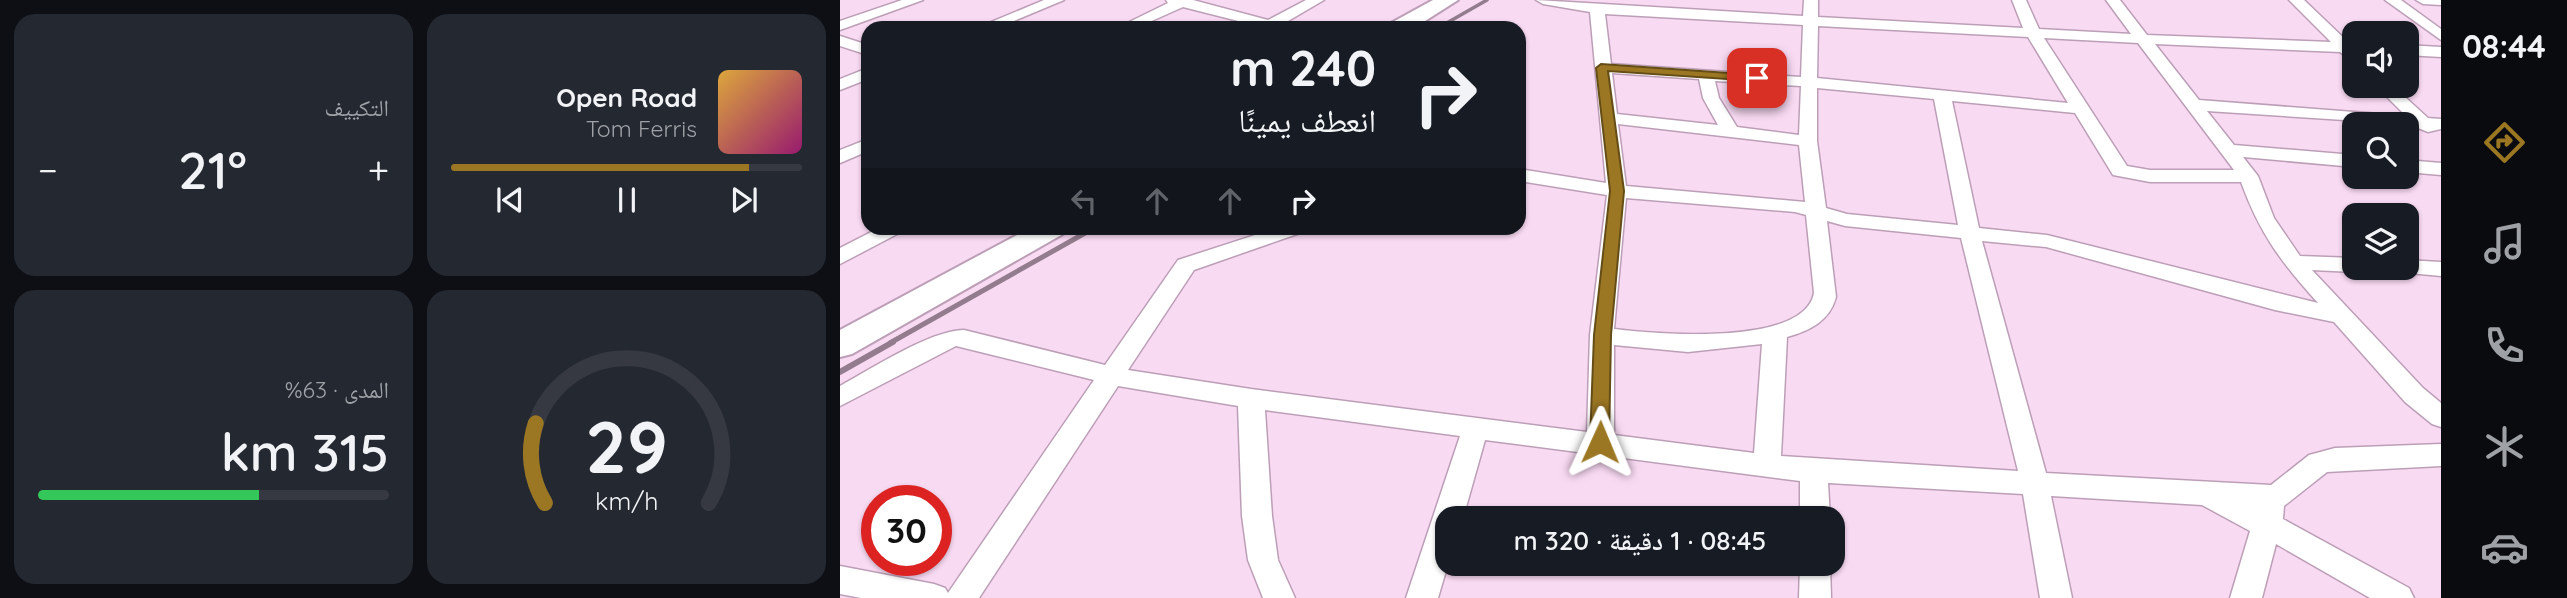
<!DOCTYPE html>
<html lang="ar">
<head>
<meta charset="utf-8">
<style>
  :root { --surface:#171b24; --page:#242831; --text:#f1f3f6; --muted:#9ea1a6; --line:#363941; --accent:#9c7723 }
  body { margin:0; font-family:Quicksand,"Noto Naskh Arabic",sans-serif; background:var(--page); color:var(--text); direction:rtl; height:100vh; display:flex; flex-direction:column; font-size:26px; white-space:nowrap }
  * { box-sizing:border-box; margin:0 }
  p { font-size:23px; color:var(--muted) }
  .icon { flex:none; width:38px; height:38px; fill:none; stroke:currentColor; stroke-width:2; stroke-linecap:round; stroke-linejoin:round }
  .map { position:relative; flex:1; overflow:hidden; direction:ltr }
  .sheet { display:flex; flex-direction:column; gap:14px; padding:14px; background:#0d0f14; width:840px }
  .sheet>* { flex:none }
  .guide { position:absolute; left:21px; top:21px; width:665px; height:214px; border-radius:21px; box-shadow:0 2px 5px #0004; direction:rtl; background:#171b24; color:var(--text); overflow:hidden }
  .fabs { position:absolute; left:1502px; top:21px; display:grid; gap:14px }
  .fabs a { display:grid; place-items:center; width:77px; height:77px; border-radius:14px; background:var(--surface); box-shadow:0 2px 5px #0004; font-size:35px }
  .speed { position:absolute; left:21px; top:485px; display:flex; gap:14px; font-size:35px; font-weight:700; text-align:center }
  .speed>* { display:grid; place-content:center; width:91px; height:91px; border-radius:50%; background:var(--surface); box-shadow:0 2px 5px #0004; line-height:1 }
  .speed .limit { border:10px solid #d22; background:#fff; color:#111 }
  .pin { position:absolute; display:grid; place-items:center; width:60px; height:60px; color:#fff; margin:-30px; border-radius:14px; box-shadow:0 4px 10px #0006 }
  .me { position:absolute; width:77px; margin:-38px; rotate:1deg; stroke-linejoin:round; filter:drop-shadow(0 0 5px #0008) }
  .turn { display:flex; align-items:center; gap:24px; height:147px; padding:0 35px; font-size:32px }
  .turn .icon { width:91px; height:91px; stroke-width:2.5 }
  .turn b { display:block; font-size:49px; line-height:60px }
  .lanes { display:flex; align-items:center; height:66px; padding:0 35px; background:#0003; justify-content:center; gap:35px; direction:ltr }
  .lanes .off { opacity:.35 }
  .big { font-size:52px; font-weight:600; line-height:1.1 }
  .sheet .card { flex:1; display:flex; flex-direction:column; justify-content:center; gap:10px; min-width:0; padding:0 24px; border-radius:21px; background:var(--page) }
  .sheet .dial { align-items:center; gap:0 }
  .dial svg { height:182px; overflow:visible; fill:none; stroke:var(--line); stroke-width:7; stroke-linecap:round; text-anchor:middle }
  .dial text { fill:var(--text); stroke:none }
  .song { display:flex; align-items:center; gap:21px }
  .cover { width:84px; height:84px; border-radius:10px; background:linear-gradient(135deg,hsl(40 70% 55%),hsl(320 70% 35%)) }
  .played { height:7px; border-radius:4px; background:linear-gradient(90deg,var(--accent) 85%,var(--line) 85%) }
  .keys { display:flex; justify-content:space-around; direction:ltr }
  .heat { display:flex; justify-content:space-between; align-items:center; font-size:38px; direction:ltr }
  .charge { height:10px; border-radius:5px; background:linear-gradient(90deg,#34c759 63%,var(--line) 0) }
  .sheet .tiles { flex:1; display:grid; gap:14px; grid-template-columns:repeat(2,1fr) }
  .trip { position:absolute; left:595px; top:506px; width:410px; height:70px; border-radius:21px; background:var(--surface); box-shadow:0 2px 5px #0004; font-weight:600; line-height:70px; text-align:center; direction:rtl }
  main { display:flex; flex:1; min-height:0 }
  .dock { display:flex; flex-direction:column; width:126px; justify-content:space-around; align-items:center; background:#090b0e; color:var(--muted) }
  .dock .icon { width:49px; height:49px }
  .dock .on { color:var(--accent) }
  .dock b { font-size:32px; color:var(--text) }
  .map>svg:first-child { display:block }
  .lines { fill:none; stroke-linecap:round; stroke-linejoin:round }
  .street-casing { stroke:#bc9fb7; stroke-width:3 }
  .secondary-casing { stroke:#bc9fb7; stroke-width:4 }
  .street { fill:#fff; fill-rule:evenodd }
  .secondary { fill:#fff; fill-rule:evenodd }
  .rail-far2 { stroke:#927c8d; stroke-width:3.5 }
  .rail-far1 { stroke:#927c8d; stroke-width:5 }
  .rail { stroke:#927c8d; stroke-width:6 }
  .route { fill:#9c7723; stroke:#654d17; stroke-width:2 }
</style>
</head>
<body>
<main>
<nav class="dock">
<b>08:44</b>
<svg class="icon on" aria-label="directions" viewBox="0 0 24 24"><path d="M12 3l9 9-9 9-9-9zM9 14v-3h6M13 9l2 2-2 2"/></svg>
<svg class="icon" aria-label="music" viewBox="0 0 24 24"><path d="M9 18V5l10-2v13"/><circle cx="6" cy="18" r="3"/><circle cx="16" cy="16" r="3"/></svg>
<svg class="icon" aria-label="phone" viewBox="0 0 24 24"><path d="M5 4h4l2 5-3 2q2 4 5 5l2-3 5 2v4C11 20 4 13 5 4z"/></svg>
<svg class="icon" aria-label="climate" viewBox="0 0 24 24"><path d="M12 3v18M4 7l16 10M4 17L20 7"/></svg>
<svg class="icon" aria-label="car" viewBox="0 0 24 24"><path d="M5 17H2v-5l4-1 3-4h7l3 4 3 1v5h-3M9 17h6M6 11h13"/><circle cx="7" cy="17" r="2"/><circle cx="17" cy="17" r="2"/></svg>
</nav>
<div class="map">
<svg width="1601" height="598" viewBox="0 0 1601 598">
  <rect width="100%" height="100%" fill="#f9daf3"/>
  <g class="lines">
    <g class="street-casing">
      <g id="street">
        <path d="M62,0H83L0,30V21Z"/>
        <path d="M204,0H224L157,28H137Z"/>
        <path d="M326,0H353L428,20L466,0H484L443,24L449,28H417L418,26L343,7L296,28H277L328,3Z"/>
        <path d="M696,0L963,16L964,0H978V17L1183,28L1172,0H1186L1199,29L1291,34L1266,0H1280L1307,35L1491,42L1449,0H1464L1509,43H1514V55H1504L1500,52L1315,44L1359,100L1566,116L1536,86H1553L1588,118L1601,119V129L1588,132L1578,128L1566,127V124L1367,111L1394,145L1514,155V167L1403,157L1418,176L1434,218L1460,256L1514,258V268H1523L1514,272L1472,270L1583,388L1601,403V427L1592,424L1565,402L1494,322L1435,310L1206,247L1142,241L1206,473L1431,485L1469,455L1495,448L1601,444V466L1487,472L1444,506L1443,519L1569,588L1574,598H1530L1436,544L1422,598H1390L1410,531L1362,505L1211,496L1232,598H1200L1183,494L988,483L990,518H960V481L645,440L623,518H607L608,564L598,598H566L620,436L425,410L432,516L438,560L455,598H423L408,560L402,516L398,406L278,386L139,598H21L0,594V566L94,584L105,588L108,593L254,380L116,346L0,406V386C31,369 91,330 124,330L265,365L338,260L437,228H466L463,232L354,270L288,370L411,389L747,432L750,335L767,195L679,181V169L766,183L750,12L703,4ZM765,14L963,25L961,77L771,64ZM978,26L1188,37L1228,103L977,78ZM1204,38L1298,43L1394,170H1310L1287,166ZM772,73L859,79L863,98L878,125L777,114ZM875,81L961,86L959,135L897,127L879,98ZM977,88L1094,99L1118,225L1007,214L986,208L977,141ZM1112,101L1235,113L1273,175L1310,182H1401C1420,234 1441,262 1478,303L1207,235L1139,228ZM778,124L959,145L965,202L786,186ZM786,198L955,212L966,215L974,293C964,347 815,334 774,329ZM987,221L1005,226L1121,238L1178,471L941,456L947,337C969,331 990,321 996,297ZM922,344L914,453L774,435V345L848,352Z"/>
        <path d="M1545,0H1561L1601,29V40Z"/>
        <path d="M1576,0H1601V5L1583,4Z"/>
        <path d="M0,36L28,45V55L0,46Z"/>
        <path d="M1566,45L1601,47V57L1566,55Z"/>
        <path d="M28,68V79L0,90V79Z"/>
        <path d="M28,139V151L0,163V150Z"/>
        <path d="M1566,160L1601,163V175L1566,172Z"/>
        <path d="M39,228H64L61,232L0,264V248Z"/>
        <path d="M1566,260L1601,262V276L1558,272L1556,268H1566Z"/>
        <path d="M960,564H990L991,598H959Z"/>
      </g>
    </g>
    <g class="secondary-casing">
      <g id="secondary">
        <path d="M593,0H618L574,28H548L551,23Z"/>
        <path d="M190,228H227L223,234L12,354L0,357V330Z"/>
      </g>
    </g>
    <use href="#street" class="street"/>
    <use href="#secondary" class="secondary"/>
    <path class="rail-far2" d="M598,28L647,0"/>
    <path class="rail-far1" d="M50,343L254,228"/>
    <path class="rail" d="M0,372L53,342"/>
  </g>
  <path class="route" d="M761,64L917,75L922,78L917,81L768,71L784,191L771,335L769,442L767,448L760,450L753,448L750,442L754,335L770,191L756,68Z"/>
</svg>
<div class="fabs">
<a><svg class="icon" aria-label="sound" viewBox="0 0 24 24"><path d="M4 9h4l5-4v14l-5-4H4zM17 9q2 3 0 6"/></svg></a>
<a><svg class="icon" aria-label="search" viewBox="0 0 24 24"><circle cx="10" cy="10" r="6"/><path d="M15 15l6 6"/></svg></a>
<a><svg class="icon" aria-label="layers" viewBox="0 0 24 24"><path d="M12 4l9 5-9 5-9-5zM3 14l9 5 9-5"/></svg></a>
</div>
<div class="speed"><div class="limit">30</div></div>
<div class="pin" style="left:917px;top:78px;background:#d93025"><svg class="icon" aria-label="arrive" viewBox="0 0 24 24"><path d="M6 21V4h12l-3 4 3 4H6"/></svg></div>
<svg class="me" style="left:760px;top:442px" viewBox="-20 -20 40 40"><path d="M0-17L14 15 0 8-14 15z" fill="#9c7723" stroke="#fff" stroke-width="4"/></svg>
<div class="trip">08:45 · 1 دقيقة · 320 m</div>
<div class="guide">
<div class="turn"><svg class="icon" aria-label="right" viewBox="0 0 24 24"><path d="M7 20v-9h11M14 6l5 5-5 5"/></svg><div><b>240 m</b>انعطف يمينًا</div></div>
<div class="lanes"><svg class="icon off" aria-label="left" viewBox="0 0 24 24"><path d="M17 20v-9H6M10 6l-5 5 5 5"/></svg><svg class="icon off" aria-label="ahead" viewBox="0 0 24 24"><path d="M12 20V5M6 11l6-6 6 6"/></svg><svg class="icon off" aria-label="ahead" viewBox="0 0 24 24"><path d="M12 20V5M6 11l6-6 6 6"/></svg><svg class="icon" aria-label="right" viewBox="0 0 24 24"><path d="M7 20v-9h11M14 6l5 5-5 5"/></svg></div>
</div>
</div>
<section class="sheet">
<div class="tiles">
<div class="card">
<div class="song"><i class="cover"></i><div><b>Open Road</b><p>Tom Ferris</p></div></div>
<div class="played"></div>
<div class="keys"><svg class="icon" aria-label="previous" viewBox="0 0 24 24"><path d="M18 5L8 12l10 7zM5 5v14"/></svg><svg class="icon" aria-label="pause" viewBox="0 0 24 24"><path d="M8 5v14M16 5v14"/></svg><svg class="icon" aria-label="next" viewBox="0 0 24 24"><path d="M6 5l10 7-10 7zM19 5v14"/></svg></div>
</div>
<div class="card"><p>التكييف</p>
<div class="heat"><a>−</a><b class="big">21°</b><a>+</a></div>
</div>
<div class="card dial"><svg viewBox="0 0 100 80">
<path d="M14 69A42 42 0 1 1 86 69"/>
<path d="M14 69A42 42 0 0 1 10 34" stroke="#9c7723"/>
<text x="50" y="56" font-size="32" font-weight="700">29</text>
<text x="50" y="72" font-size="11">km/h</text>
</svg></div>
<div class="card"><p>المدى · 63%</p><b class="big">315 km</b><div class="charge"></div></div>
</div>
</section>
</main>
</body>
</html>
